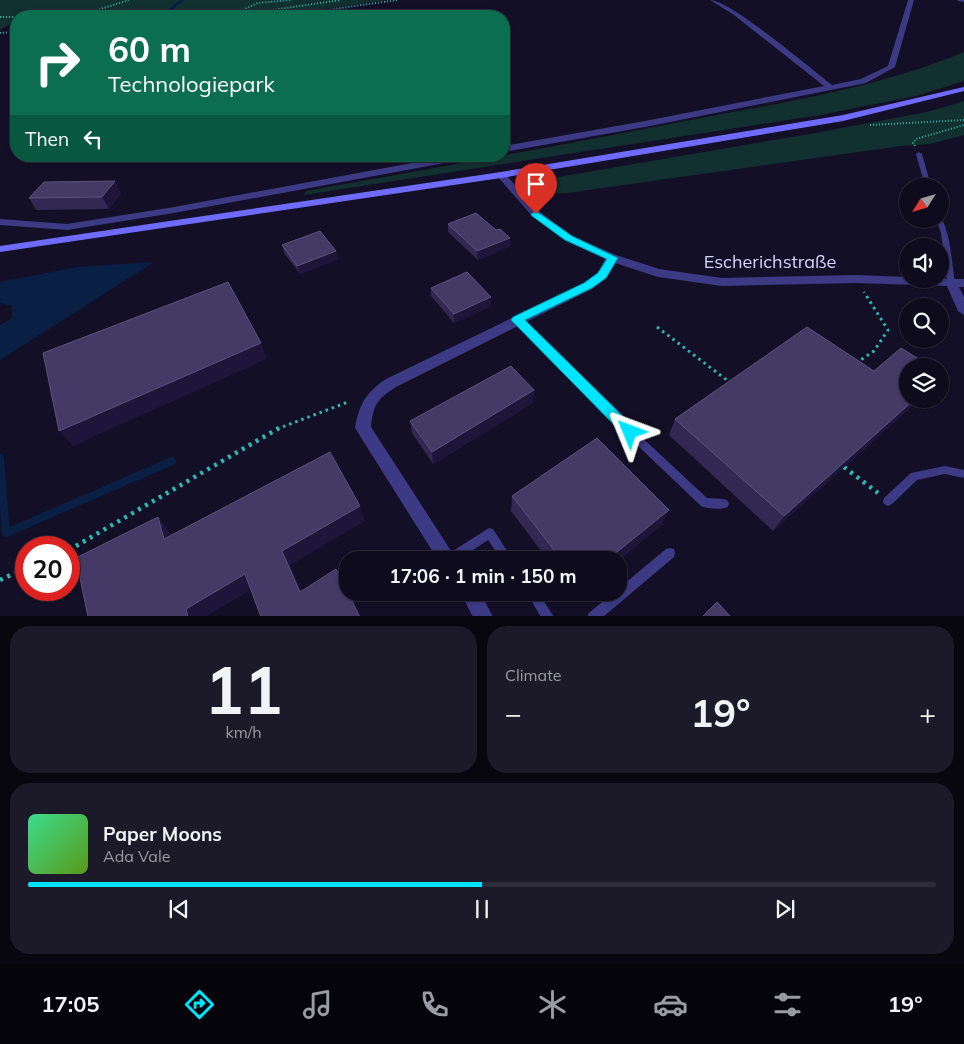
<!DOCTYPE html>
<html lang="en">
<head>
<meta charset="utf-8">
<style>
  :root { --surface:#0e0b1c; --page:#1c1929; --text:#f1f3f6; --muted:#9b9ba3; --line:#2e2b3b; --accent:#00e5ff }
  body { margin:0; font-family:Mulish,sans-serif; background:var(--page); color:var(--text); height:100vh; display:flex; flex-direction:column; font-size:19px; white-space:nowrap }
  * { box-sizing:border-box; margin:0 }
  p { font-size:16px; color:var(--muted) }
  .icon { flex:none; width:28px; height:28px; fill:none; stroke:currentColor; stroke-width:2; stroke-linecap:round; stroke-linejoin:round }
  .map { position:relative; height:616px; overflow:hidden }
  .side { display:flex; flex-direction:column; gap:10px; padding:10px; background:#08060f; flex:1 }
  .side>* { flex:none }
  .banner { position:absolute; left:10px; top:10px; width:500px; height:152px; border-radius:20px; box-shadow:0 1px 4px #0004,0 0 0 1px var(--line); background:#0b6e4f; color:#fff; overflow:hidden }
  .needle { width:32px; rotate:233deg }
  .fabs { position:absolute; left:899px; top:178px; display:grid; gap:10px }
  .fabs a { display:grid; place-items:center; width:50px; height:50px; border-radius:50%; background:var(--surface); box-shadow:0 1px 4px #0004,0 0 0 1px var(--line); font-size:25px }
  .speed { position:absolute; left:15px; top:536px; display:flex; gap:10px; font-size:25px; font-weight:700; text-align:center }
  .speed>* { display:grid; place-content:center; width:65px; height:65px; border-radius:50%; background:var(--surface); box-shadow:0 1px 4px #0004,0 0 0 1px var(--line); line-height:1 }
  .speed .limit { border:8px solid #d22; background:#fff; color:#111 }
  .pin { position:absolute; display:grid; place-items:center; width:42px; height:42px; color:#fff; margin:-51px -21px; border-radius:50% 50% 50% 0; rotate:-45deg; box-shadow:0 0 5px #0007 }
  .pin .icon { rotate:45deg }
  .me { position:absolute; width:55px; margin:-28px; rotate:314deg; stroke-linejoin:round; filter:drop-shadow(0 0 4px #0008) }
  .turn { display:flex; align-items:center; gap:18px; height:105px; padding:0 15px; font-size:22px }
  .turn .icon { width:65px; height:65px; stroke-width:2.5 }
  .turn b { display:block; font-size:35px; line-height:42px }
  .then { display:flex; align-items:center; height:48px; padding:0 15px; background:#0003; gap:10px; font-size:19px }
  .big { font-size:38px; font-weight:700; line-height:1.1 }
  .side .card { flex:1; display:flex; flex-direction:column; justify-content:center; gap:8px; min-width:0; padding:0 18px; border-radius:20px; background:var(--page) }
  .side .dial { align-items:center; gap:0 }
  .dial b { font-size:65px; line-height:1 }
  .song { display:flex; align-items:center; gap:15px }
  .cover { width:60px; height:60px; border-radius:8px; background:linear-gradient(135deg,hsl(150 70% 55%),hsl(90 70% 35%)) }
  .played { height:5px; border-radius:2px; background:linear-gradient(90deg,var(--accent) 50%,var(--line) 50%) }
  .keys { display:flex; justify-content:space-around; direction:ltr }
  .heat { display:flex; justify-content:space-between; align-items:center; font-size:28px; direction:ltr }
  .side .tiles { flex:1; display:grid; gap:10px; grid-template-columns:1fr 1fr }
  .card:last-child { grid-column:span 2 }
  .trip { position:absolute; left:339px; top:551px; width:288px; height:50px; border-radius:20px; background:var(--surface); box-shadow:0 1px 4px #0004,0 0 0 1px var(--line); font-weight:700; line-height:50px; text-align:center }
  .tabs { display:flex; height:80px; justify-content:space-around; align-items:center; background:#06040b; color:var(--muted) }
  .tabs .icon { width:35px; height:35px }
  .tabs .active { color:var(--accent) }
  .tabs b { font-size:22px; color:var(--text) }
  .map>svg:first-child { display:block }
  .green { fill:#12302f }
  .water { fill:#0a1f44 }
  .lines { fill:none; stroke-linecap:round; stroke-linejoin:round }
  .stream-far1 { stroke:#0a1f44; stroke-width:3 }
  .stream { stroke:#0a1f44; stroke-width:8 }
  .path-far2 { stroke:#2fb8b0; stroke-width:2; stroke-dasharray:1 2; stroke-linecap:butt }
  .path-far1 { stroke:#2fb8b0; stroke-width:3; stroke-dasharray:2.5 4; stroke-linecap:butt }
  .path { stroke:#2fb8b0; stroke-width:4.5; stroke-dasharray:3 5; stroke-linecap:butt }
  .lane { fill:#3d3a85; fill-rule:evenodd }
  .street { fill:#3d3a85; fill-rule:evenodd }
  .secondary { fill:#6f6bff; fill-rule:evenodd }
  .wall { fill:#312854 }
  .shaded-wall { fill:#1d163a }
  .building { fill:#433a66; stroke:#5a527e }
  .route { fill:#00e5ff; stroke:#0095a6 }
  .labels { text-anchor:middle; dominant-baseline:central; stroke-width:5; stroke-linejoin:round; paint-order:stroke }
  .street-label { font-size:18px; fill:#d9d4ff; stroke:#130f26 }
</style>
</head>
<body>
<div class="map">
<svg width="964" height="617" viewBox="0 0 964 617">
  <rect width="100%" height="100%" fill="#130f26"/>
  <g class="green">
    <path d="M0,0H388L273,16H16V21L0,30Z"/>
    <path d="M964,52V81L916,96L820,115L304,195L306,191C433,168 559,146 685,121C779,103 875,89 964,52Z"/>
    <path d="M964,101V135L930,144L901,146L567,193L542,194L558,177L815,133L927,112Z"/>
  </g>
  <path class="water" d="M154,262L0,360V325L12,318V306L0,303V282L77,267Z"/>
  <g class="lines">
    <path class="stream-far1" d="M162,16L182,0"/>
    <path class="stream" d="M0,458L6,533L172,461"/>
    <g class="path-far2">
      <path d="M232,15L258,3L291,0"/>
      <path d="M79,16L129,0"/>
      <path d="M231,16L341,0"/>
      <path d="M283,16L398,0"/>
      <path d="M0,17H16"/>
      <path d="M0,33L16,32"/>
      <path d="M870,125L964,120"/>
      <path d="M915,146L913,143L916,139L964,125"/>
    </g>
    <g class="path-far1">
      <path d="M657,327L732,384"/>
      <path d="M856,363L874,351L888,330L864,292"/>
      <path d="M277,429L348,402"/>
    </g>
    <g class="path">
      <path d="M844,467L878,493"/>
      <path d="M69,550L279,428"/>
      <path d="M0,580L26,568"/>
    </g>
    <g class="lane">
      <path d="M957,0H964V2L958,1Z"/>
      <path d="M919,152L922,154L931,186H925L916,154Z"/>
      <path d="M940,217C950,228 952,266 955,282L951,284L947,282L941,233L936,219H940Z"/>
      <path d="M517,317L520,318L620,417L707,498L724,499L728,501L729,504L728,507C721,510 708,509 701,506L614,423L514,322L513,320L514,318Z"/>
      <path d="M945,466L964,470V478L945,474L917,480L892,504L888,506L884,504L883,501L884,498L911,473Z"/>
      <path d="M489,528L493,529L513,560H502L488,540L458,560H444L445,556Z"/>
      <path d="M670,548L674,549L675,553L674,557L603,617H587L589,613L614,592H618V589L666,549Z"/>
      <path d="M526,592H538L554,617H541Z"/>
    </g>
    <g class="street">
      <path d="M710,0C730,0 811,69 832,85L861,79L888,66L908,0H914L895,67L866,83L645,127L504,152V146L645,121L824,86L734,15Z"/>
      <path d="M450,156H470L466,159L174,213L67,230L0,225V219L67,224L174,207Z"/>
      <path d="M501,172L504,173L540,212L572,236L616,255L659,269L722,278L856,275L908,277V279H964V287H959L964,297V315L958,311L947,286L856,283L722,286L658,277L615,263L606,278L592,289L396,387C377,399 373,405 371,427L457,560H438L355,428C359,405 366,392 386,379L584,283L598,272L605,259L564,240L532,216L498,177V173Z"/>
      <path d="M460,592H480L493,617H473Z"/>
    </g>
    <path class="secondary" d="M964,87V91L843,121L501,178L0,252V246L501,172L843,115Z"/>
  </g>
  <g class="wall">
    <path d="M121,193L109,209L36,210L29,198Z"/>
    <path d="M448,224L510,246L478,260L448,232Z"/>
    <path d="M282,245L338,259L300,274L284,253Z"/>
    <path d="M431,288L491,297V306L454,323L431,296Z"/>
    <path d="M908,399H920L773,531L669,435L675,419Z"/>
    <path d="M533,403L433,464L412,433L410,421Z"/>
    <path d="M512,496L662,524L618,561V560H548L511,511Z"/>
  </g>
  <g class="shaded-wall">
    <path d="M115,181L121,193L109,209L102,197Z"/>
    <path d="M510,238V246L478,260L477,251Z"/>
    <path d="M336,251L338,259L300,274L297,266Z"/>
    <path d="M491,297V306L454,323V314Z"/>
    <path d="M261,343L267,359L73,446L59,431Z"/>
    <path d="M534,390L533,403L433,464L432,452Z"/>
    <path d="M915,399H920L773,531L784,516Z"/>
    <path d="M360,506L365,521L290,565L307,604L300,592L282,551Z"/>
    <path d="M669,510L662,524L618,561V560H607Z"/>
    <path d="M158,517L169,531L176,553L164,539Z"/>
    <path d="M245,574L254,588L205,617H188L186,609Z"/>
  </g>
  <g class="building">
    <path d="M115,181L102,197L29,198L44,182Z"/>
    <path d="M476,213L496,230L500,229L510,238L477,251L448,224Z"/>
    <path d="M320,231L336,251L297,266L282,245Z"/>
    <path d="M467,272L491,297L454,314L431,288Z"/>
    <path d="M228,282L261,343L59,431L43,353Z"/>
    <path d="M807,327L874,371L901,348L930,366H908V399H915L784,516L675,419Z"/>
    <path d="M511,366L534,390L432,452L410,421Z"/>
    <path d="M597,438L669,510L607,560H562L512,496Z"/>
    <path d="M330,452L360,506L282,551L300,592L336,569L360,617H261L245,574L186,609L188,617H88L76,558L158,517L164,539Z"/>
    <path d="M717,602L731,617H702Z"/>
  </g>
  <path class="route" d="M536,211L572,236L618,258L606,278L592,288L525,320L635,428L637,432L635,436L630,438L625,436L511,320L513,317L584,283L598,273L607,259L565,240L532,216L531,214Z"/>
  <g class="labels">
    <g class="street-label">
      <text x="770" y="261">Escherichstraße</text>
    </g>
  </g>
</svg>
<div class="fabs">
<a><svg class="needle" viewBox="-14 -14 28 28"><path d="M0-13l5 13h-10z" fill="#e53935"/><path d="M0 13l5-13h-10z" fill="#9b9ba3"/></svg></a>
<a><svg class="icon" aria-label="sound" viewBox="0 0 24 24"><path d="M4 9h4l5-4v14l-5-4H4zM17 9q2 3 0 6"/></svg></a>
<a><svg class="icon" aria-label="search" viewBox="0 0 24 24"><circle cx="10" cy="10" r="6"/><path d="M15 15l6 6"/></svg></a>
<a><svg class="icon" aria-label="layers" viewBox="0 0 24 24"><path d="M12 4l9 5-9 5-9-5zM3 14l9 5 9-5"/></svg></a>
</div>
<div class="speed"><div class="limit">20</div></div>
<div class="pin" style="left:536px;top:214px;background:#d93025"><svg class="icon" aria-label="arrive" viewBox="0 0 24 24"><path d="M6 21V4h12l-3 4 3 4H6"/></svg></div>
<svg class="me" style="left:630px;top:432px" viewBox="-20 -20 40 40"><path d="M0-17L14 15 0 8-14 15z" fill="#00e5ff" stroke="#fff" stroke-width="4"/></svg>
<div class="trip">17:06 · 1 min · 150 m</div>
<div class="banner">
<div class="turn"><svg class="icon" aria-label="right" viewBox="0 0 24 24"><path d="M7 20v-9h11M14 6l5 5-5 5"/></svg><div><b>60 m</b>Technologiepark</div></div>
<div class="then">Then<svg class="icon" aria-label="left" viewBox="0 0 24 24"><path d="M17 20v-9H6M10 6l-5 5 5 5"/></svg></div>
</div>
</div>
<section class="side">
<div class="tiles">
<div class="card dial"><b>11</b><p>km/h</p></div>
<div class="card"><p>Climate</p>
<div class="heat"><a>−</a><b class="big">19°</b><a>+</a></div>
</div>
<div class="card">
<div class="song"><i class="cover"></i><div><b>Paper Moons</b><p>Ada Vale</p></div></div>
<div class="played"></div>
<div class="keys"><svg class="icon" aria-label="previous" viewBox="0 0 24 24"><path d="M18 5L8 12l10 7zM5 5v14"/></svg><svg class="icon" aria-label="pause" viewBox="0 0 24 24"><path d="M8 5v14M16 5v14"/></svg><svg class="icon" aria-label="next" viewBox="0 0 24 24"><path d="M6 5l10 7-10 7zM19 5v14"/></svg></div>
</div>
</div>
</section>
<nav class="tabs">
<b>17:05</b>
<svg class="icon active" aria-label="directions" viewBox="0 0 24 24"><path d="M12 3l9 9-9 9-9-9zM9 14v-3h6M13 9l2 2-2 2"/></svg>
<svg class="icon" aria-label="music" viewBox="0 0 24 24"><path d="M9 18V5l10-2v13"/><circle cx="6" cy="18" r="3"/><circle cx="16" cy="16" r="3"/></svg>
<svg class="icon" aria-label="phone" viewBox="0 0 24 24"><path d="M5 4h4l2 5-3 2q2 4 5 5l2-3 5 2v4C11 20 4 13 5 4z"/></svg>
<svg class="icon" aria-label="climate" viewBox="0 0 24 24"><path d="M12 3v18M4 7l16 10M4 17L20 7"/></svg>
<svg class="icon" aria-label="car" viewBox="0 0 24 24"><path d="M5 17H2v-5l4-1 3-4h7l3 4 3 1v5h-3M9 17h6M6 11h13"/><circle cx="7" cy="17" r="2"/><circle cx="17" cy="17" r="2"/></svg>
<svg class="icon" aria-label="filters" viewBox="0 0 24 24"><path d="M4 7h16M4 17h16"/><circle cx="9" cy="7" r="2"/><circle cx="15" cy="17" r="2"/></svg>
<b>19°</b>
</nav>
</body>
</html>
